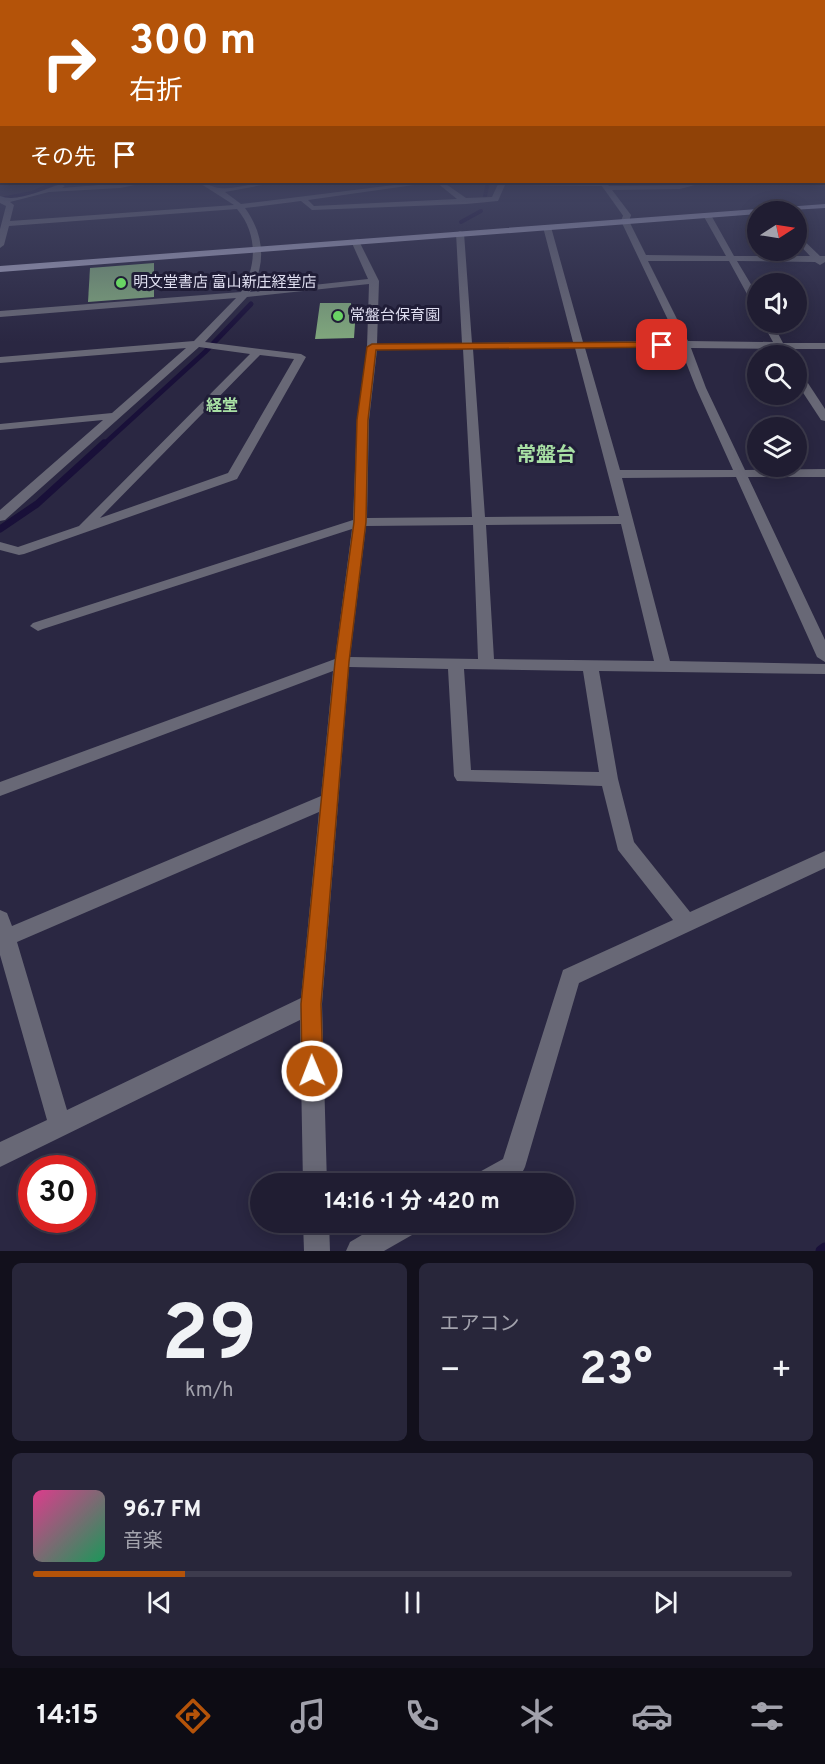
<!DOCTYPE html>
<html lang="ja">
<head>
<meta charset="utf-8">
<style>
  :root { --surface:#201d32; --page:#28263a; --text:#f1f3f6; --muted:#a2a2ac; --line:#3d3b4d; --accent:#b45309 }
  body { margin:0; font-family:Overpass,"Noto Sans JP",sans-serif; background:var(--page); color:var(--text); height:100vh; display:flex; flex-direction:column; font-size:22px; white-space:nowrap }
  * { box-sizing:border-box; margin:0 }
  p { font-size:20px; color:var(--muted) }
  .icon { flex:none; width:33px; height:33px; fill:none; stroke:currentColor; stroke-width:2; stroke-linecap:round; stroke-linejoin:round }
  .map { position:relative; height:1251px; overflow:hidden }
  .sheet { display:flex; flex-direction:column; gap:12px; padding:12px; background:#12101c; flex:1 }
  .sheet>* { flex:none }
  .guide { position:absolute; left:0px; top:0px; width:825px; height:183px; box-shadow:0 3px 15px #0003,0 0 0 2px var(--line); background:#b45309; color:#fff; overflow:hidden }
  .needle { width:39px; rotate:78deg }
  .tools { position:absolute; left:747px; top:201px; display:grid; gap:12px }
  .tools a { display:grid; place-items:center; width:60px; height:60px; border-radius:50%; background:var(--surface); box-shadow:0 3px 15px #0003,0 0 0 2px var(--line); font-size:30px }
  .speed { position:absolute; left:18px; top:1155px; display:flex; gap:12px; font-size:30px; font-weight:700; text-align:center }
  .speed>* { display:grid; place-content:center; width:78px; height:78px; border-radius:50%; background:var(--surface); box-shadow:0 3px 15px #0003,0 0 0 2px var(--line); line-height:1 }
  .speed .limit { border:9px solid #d22; background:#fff; color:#111 }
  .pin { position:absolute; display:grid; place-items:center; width:51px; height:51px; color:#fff; margin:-26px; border-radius:12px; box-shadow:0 3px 9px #0006 }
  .me { position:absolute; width:66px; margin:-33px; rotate:359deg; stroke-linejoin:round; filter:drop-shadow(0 0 4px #0008) }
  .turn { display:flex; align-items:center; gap:21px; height:126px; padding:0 30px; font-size:27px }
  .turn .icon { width:78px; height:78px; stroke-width:2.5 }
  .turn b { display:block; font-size:42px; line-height:51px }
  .then { display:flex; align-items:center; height:57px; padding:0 30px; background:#0003; gap:12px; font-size:22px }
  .big { font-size:45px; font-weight:700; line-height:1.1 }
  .sheet .card { flex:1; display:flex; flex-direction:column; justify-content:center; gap:9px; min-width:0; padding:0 21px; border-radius:9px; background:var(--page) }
  .sheet .dial { align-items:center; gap:0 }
  .dial b { font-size:78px; line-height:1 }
  .song { display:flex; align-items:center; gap:18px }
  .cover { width:72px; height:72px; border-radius:9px; background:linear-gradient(135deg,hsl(330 70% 55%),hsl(150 70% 35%)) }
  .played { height:6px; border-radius:3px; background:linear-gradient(90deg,var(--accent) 20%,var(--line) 20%) }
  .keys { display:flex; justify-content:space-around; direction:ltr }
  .heat { display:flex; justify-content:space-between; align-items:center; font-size:33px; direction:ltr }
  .sheet .tiles { flex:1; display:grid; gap:12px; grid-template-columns:1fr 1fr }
  .card:last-child { grid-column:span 2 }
  .trip { position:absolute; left:250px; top:1173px; width:324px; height:60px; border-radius:30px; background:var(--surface); box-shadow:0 3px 15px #0003,0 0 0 2px var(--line); font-weight:700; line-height:60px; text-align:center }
  .menu { display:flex; height:96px; justify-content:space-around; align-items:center; background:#0d0c14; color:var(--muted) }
  .menu .icon { width:42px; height:42px }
  .menu .on { color:var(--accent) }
  .menu b { font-size:27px; color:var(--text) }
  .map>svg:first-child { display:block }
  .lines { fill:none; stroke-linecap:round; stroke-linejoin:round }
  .stream-far3 { stroke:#191039; stroke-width:4 }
  .stream-far2 { stroke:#191039; stroke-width:5 }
  .stream-far1 { stroke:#191039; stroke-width:7 }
  .stream { stroke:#191039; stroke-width:11 }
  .building { fill:#80a87d }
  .minor { fill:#686876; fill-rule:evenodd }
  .tertiary { fill:#686876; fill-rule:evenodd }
  .primary { fill:#a5a4c0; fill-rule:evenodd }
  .route { fill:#b45309; stroke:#753606; stroke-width:1.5 }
  .poi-dot { fill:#69d464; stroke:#201d37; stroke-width:2 }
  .labels { text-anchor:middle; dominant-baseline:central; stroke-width:6; stroke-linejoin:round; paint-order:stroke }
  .far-poi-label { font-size:15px; fill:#dfdef0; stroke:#201d37; text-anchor:start }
  .far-neighbourhood-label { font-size:16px; font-weight:bold; fill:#a8e0a4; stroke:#201d37 }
  .neighbourhood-label { font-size:20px; font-weight:bold; fill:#a8e0a4; stroke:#201d37 }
</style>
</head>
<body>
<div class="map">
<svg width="825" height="1251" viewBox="0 0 825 1251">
  <rect width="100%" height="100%" fill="#2a2742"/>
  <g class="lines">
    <g class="stream-far3">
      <path d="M485,196L488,182"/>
      <path d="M0,199L32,193L57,182"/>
      <path d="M461,222L481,211"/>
    </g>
    <path class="stream-far2" d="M103,445L205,352L251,304"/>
    <path class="stream-far1" d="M0,529L37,504L104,443"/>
    <path class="stream" d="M821,1251L825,1248"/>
  </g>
  <g class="building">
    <path d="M154,263V297L88,302L90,268Z"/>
    <path d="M320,303H351V309H356L354,338L315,339Z"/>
  </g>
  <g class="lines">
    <g class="minor">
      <path d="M0,170H2L0,175Z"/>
      <path d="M135,182H150L120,188L49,192L10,202L14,205L10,221L234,205L198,182C207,182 212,188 220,188C239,190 259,180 278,182L225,192L241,204L418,182H435L308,200L314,206L457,199L436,182H443L466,198L492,197L499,182H608L605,186L505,185L498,201L466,204L312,210L301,201L245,208C264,234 267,264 250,292L368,279L351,241L358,239L379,281L377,344L462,343L456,233L460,231L464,233L472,343L573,342L543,227L547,225L551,227L583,342L678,341L621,221L624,213L631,215L629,221L646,255L726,256L703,215L707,213L711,215L734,256H810L796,241V233L820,256H825V262L820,265L815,262L737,261L758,296V308L753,305L729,261H648L688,341L773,342L762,322H772L783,343H825V349H787V353L783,354L777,349L691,348L706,388L745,470L825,469V477H748L825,640V662L817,657L736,477L622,478L670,661L825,664V674L599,671L618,779L634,842L690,912L825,851V868L579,983L525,1167C516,1189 491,1184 471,1184L474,1175L503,1159L563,970L673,920L618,850L602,786L457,781L454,776L448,669L349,667L322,1004L327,1184H303L300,1020L0,1167V1142L47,1120L0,955V910L7,913L12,926L321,796L333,671L0,796V782L335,659L352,529L43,629L38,631L30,626L33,623L353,520L357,420L367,347L369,284L247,297L205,342L301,354L306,357L237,479L24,554L19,555L0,550V542L18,547L79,526L250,354L199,347L5,520L0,521V510L103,420L0,430V424L112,413L186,348L0,363V357L194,341L236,298L0,317V311L241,292C257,266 258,234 237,209L9,226L4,245L0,248V229L6,206L0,203V196C17,203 44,189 61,184L65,186L62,188ZM680,347L696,388L733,470H620L585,348ZM575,348L619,516L485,517L473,349ZM463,349L472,517L367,518L369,420L377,350ZM260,355L294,359L228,473L100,518ZM621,524L654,661L494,659L486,525ZM473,525L478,659L350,657L366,526ZM464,669L583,671L599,772L471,770ZM319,812L301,998L67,1110L17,942Z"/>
      <path d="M694,182H706L680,189L607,190L603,188L607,186L680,185Z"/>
      <path d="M796,370L800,371L825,409V421L821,420L796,382Z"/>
      <path d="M303,1222H329L330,1251H304Z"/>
      <path d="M384,1222H422L419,1231L384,1251H346L350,1242Z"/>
    </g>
    <path class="tertiary" d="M599,182H606L631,215L630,217H624Z"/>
    <path class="primary" d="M825,204V208L758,212V214L0,272V266Z"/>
  </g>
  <linearGradient id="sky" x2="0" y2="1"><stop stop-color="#171524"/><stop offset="0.49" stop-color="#444765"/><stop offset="1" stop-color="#444765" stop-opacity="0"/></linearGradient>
  <rect width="825" height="342" fill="url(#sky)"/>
  <path class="route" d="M662,342L665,343V347L376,350L368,420L366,522L349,662L321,1004L323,1071L320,1078L312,1081L305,1078L302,1071L301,1004L335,662L354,522L357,420L367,347L372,344Z"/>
  <g class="poi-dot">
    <circle cx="121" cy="283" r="6"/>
    <circle cx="338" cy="316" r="6"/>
  </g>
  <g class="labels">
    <g class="far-poi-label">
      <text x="133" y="283">明文堂書店 富山新庄経堂店</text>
      <text x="350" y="316">常盤台保育園</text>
    </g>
    <g class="far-neighbourhood-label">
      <text x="222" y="407">経堂</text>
    </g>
    <g class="neighbourhood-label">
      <text x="546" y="456">常盤台</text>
    </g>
  </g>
</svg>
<div class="tools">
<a><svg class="needle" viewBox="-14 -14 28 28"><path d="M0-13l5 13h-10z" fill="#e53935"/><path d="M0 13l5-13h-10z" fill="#a2a2ac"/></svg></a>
<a><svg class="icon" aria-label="sound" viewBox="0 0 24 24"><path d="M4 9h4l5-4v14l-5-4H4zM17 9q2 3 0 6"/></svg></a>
<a><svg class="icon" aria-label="search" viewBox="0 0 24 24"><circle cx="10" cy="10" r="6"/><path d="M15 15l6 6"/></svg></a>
<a><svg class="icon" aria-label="layers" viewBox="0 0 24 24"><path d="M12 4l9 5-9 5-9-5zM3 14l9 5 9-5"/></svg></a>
</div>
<div class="speed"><div class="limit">30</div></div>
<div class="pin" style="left:662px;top:345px;background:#d93025"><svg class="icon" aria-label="arrive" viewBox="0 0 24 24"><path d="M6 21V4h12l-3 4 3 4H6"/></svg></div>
<svg class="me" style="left:312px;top:1071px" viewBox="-20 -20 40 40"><circle r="17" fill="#b45309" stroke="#fff" stroke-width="3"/><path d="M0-11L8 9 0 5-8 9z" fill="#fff"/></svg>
<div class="trip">14:16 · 1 分 · 420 m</div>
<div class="guide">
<div class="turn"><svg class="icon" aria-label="right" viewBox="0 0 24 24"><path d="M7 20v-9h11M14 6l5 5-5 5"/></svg><div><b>300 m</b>右折</div></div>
<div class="then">その先<svg class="icon" aria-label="arrive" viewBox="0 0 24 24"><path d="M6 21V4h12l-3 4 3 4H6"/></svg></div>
</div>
</div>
<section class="sheet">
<div class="tiles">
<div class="card dial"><b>29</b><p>km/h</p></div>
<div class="card"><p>エアコン</p>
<div class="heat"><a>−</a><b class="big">23°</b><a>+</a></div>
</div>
<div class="card">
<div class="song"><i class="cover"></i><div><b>96.7 FM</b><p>音楽</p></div></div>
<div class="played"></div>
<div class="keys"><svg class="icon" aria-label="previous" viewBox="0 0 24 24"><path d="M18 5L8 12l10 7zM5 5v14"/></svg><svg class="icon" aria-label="pause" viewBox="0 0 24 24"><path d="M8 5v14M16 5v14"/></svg><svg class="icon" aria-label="next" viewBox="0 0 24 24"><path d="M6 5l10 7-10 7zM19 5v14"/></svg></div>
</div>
</div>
</section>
<nav class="menu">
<b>14:15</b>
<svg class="icon on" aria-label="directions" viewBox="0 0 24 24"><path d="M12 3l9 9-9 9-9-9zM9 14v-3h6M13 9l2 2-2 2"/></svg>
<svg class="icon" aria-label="music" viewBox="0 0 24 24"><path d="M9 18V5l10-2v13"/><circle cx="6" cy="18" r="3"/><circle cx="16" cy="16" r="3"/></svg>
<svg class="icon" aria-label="phone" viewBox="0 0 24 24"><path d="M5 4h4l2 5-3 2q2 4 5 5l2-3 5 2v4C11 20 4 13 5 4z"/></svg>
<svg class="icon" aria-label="climate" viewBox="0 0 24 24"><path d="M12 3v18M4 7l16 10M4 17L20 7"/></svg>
<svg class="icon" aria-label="car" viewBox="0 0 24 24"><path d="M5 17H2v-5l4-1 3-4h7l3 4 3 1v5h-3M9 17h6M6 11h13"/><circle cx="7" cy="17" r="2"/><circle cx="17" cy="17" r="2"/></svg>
<svg class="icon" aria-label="filters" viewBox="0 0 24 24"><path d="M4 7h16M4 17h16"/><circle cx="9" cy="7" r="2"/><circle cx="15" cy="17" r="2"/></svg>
</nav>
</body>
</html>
